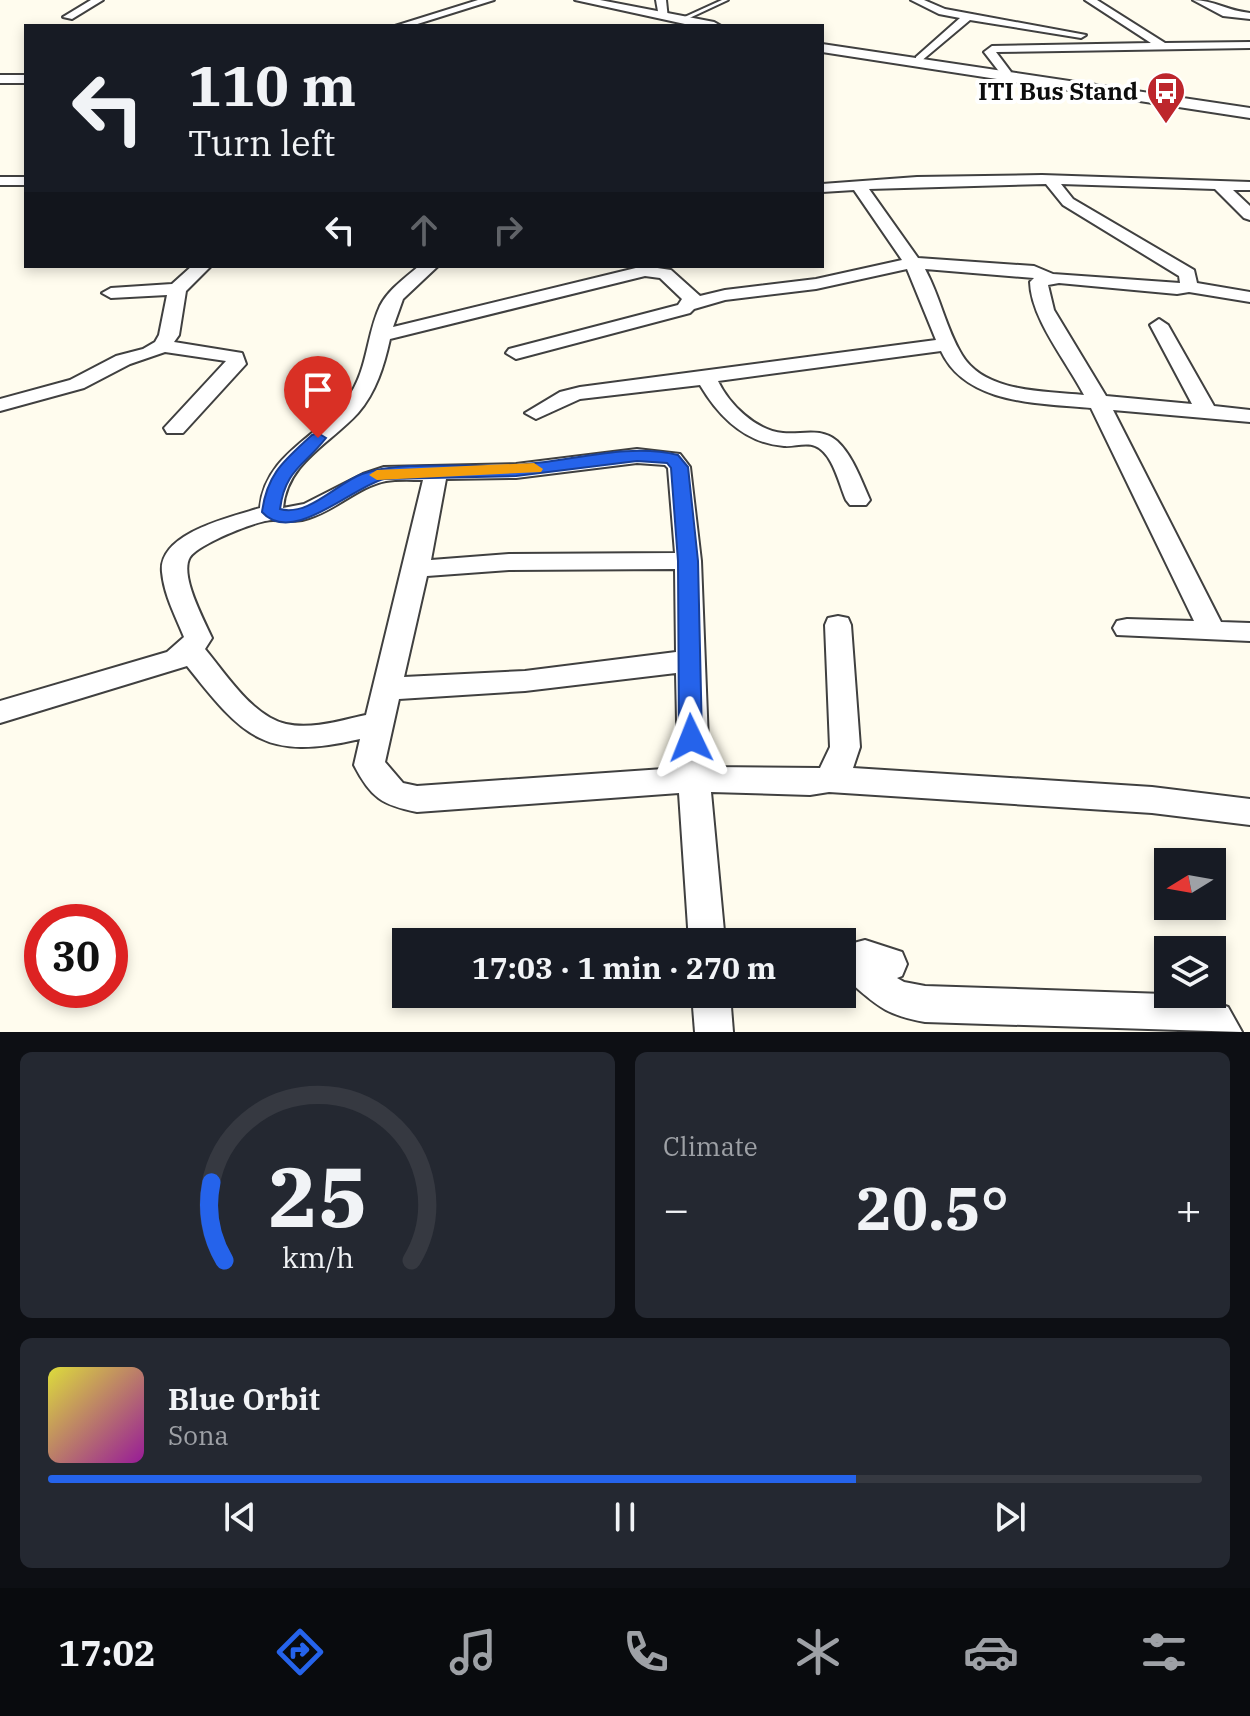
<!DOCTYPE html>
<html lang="en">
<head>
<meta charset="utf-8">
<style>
  :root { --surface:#171b24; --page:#242831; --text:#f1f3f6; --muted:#9ea1a6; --line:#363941; --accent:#2563eb }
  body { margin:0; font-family:"IBM Plex Serif",serif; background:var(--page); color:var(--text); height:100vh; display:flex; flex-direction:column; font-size:30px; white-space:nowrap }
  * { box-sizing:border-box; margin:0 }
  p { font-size:26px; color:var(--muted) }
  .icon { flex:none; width:44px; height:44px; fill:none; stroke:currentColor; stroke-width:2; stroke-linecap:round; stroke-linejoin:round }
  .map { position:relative; height:1032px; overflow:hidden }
  .drawer { display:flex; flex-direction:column; gap:20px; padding:20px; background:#0d0f14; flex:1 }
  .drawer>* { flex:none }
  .banner { position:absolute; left:24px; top:24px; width:800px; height:244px; border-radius:0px; box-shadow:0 4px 12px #0003; background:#171b24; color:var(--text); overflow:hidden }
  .needle { width:52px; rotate:259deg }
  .fabs { position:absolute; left:1154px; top:848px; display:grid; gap:16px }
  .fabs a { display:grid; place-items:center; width:72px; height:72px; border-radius:0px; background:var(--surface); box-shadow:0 4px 12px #0003; font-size:40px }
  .speed { position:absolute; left:24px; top:904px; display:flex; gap:16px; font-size:40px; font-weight:700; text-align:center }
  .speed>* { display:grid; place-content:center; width:104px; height:104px; border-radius:50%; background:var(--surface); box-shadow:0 4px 12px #0003; line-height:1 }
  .speed .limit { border:12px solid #d22; background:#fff; color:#111 }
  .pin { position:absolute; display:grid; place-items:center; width:68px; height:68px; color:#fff; margin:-82px -34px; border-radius:50% 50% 50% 0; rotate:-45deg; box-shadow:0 0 8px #0007 }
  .pin .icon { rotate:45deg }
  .me { position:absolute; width:88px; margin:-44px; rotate:358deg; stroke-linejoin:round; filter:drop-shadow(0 0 6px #0008) }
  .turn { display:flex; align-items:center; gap:28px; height:168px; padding:0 32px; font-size:36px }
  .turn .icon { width:104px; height:104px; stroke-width:2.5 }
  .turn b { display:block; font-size:56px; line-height:68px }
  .lanes { display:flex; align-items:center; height:76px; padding:0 32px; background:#0003; justify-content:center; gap:40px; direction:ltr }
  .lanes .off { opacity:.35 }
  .big { font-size:60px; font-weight:700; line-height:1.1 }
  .drawer .card { flex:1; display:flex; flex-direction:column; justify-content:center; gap:12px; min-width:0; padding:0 28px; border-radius:12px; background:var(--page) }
  .drawer .dial { align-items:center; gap:0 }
  .dial svg { height:208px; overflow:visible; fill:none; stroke:var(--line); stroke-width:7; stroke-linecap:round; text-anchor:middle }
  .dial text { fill:var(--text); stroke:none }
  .song { display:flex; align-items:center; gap:24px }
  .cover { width:96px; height:96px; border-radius:12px; background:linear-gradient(135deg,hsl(60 70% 55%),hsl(300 70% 35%)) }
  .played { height:8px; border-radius:4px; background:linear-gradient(90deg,var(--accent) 70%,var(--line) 70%) }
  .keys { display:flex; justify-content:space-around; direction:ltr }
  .heat { display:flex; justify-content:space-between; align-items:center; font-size:44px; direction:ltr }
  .drawer .tiles { flex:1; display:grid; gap:20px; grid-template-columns:1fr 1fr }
  .card:last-child { grid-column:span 2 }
  .trip { position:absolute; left:392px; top:928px; width:464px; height:80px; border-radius:0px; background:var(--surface); box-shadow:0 4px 12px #0003; font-weight:700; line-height:80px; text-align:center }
  .tabs { display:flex; height:128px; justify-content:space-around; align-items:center; background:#090b0e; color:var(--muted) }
  .tabs .icon { width:56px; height:56px }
  .tabs .on { color:var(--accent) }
  .tabs b { font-size:36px; color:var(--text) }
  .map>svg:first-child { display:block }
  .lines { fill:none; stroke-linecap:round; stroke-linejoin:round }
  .service-casing { stroke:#404040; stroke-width:4 }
  .minor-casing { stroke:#404040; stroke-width:4 }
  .tertiary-casing { stroke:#404040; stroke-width:4 }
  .service { fill:#fff; fill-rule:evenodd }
  .minor { fill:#fff; fill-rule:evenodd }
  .tertiary { fill:#fff; fill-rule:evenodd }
  .route { fill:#2563eb; stroke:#184099; stroke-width:2 }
  .slow { fill:#f59e0b }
  .labels { text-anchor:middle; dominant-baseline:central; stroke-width:8; stroke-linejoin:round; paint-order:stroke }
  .far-poi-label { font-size:24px; font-weight:bold; fill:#0d0d0d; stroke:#fff; text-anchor:end }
</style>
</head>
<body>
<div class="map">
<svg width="1250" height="1032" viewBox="0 0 1250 1032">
  <rect width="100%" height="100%" fill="#fffcee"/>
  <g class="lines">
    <g class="service-casing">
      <path id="service" d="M722,0H728L683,21L678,20Z"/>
    </g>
    <g class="minor-casing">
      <g id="minor">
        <path d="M91,0H103L72,19L63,17Z"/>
        <path d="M478,0H494L411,26H395Z"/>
        <path d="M656,0H666L668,19L659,17Z"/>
        <path d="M911,0H924L945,9L1086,35L1081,38L970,20L920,62L916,61V57L960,18L939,14Z"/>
        <path d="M1085,0H1097L1165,43L1250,42V48L996,52L1011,72L1005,76L1001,74L984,52L992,46L1151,43Z"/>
        <path d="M1193,0C1213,0 1228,11 1250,13V19L1223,16Z"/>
        <rect x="0" y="75" width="26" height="8"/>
        <path d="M1042,175L1250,182V190H1233L1250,206V220L1244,218L1215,189L1061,184L1073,199L1194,270L1197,283L1250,292V302L1189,292L1177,294L1059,283L1048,285L1054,310L1106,396L1192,404L1150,325L1159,319L1168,325L1214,406L1250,410V422L1113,410L1221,622L1250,623V641L1117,635L1113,628L1117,621L1127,619L1194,621L1091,408C1039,403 966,405 941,351L718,381C729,404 756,431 783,433C801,435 821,427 837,441C853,456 861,480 870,500L866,505H850L846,500C839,484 833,453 815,446C806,442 793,447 784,446C745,443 719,417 700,385L580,399L536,419L525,413L560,392L580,387L936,340L907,269L816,289L725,300L694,309L690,313L516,359L506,353L509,349L678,305L682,299L660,278L645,276L390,339C384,366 376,392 358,413C330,444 287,462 283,508L304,504L363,474L384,467L516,464L637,449L680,454L690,467L701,561L709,767L820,768L830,747L825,625L828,618L838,616L848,618L851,625L860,747L853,768L1152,787L1250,799V825L1152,813L829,792L810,795L711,792L725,942H689L679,793L417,812C382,805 371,798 354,765L360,739C265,761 244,738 187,666L0,723V701L167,652L184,637C176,617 164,595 162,572C158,533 231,517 260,508C265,454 318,438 347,399C368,371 366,336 380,306C388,290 405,278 419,266H438L403,299L393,327L644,266L671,270L700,296L725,290L816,279L902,260L854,190L822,192V184L917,177ZM1046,184L1063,205L1179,276L1180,283L1053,274L1034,266L918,258L869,189ZM925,269L1034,278L1030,282C1031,319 1067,362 1084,395C1045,391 985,393 962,355C946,329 940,296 925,269ZM637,463L665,465L668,468L675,553L509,554L431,560L446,479L516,478ZM423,480L366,715C342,720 312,730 286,724C252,716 226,674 205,649L212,638C204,620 179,575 190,557C199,544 257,520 273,520C286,520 295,523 309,518C336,510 359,486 386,481C398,479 411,480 423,480ZM675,569L676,652L525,671L404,677L427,576L509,570ZM676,673L678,768L417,786L403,783L385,762L399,699L525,691Z"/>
        <rect x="0" y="177" width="26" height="8"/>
        <path d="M192,266H211L186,291L179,335L174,342L242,353L246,364L183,433H167L164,428L226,361L165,352L130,364L84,388L0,411V399L70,380L116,356L143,349L155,342L159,335L167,295L111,298L102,293L111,288L172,284Z"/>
        <path d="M865,940L902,952L907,964L902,976L897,978L904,982L925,986L1194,995L1228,1007L1242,1032L925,1022C880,1014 875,1002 842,976L840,942L850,944Z"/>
        <path d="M692,994H730L733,1032H695Z"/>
      </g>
    </g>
    <g class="tertiary-casing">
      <g id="tertiary">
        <path d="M575,0H600L714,22L721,26H694Z"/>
        <path d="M822,44L1250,108V118L822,52Z"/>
      </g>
    </g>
    <use href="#service" class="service"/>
    <use href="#minor" class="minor"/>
    <use href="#tertiary" class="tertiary"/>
  </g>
  <path class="route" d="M318,433L326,438C304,466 285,470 280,509C308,517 337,483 362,474C402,460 470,468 514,465C567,463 625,442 678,455L688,467L698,561L702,738L699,744L691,747L683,744L679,738L678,561L671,468L667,463L637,461L516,476L384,479C352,487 292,546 262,512C267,473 285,460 312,435Z"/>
  <path class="slow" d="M534,463L543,469L541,472L377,480L369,475L377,470Z"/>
  <defs>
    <g id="bus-pin" transform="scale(2)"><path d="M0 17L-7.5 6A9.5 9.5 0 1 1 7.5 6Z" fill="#bd262c" stroke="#fff"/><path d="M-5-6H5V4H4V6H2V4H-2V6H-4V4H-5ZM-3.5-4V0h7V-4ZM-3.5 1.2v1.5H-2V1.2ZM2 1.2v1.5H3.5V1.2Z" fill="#fff"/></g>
  </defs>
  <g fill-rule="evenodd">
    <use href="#bus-pin" x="1166" y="91"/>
  </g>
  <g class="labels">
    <g class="far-poi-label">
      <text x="1138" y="91">ITI Bus Stand</text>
    </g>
  </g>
</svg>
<div class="fabs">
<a><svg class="needle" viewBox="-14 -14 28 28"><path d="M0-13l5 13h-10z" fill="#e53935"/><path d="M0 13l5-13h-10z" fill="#9ea1a6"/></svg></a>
<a><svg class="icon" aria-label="layers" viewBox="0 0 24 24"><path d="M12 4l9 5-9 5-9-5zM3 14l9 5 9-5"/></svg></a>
</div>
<div class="speed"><div class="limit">30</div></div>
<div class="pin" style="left:318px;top:438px;background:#d93025"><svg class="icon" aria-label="arrive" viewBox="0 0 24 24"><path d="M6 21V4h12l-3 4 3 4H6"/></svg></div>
<svg class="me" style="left:691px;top:738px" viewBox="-20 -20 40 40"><path d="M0-17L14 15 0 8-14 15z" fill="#2563eb" stroke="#fff" stroke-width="4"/></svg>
<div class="trip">17:03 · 1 min · 270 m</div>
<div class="banner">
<div class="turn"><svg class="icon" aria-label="left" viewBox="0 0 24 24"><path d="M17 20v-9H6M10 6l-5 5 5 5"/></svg><div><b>110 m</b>Turn left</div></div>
<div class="lanes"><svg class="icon" aria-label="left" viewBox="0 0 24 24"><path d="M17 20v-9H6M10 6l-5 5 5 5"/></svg><svg class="icon off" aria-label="ahead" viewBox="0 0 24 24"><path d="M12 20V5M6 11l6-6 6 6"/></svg><svg class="icon off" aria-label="right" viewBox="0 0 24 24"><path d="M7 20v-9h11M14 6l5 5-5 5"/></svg></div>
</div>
</div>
<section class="drawer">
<div class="tiles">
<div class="card dial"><svg viewBox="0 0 100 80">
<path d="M14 69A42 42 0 1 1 86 69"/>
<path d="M14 69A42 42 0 0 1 9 39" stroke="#2563eb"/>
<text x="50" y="56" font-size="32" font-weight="700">25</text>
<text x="50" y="72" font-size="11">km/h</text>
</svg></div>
<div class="card"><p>Climate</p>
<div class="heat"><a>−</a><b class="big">20.5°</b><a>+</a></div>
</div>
<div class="card">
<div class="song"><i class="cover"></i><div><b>Blue Orbit</b><p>Sona</p></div></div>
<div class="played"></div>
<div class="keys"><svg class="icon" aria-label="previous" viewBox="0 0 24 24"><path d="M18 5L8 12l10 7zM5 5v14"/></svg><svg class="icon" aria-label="pause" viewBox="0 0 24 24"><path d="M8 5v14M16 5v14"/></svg><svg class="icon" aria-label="next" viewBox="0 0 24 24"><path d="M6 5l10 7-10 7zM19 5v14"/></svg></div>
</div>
</div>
</section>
<nav class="tabs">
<b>17:02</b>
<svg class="icon on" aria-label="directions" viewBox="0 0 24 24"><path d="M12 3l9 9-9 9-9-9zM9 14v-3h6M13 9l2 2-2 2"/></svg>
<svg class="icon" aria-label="music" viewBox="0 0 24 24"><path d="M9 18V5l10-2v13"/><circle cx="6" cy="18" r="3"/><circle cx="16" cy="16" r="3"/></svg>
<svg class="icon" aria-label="phone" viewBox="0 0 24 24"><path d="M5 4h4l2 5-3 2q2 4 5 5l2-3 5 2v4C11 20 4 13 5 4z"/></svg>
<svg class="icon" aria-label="climate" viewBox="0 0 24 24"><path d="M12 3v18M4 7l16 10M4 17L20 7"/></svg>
<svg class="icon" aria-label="car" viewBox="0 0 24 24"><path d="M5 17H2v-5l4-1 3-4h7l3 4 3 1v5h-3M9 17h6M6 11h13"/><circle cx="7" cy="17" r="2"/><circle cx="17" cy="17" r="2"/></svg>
<svg class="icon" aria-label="filters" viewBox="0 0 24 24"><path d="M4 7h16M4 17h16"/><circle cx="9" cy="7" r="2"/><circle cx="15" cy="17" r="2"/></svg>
</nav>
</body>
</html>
